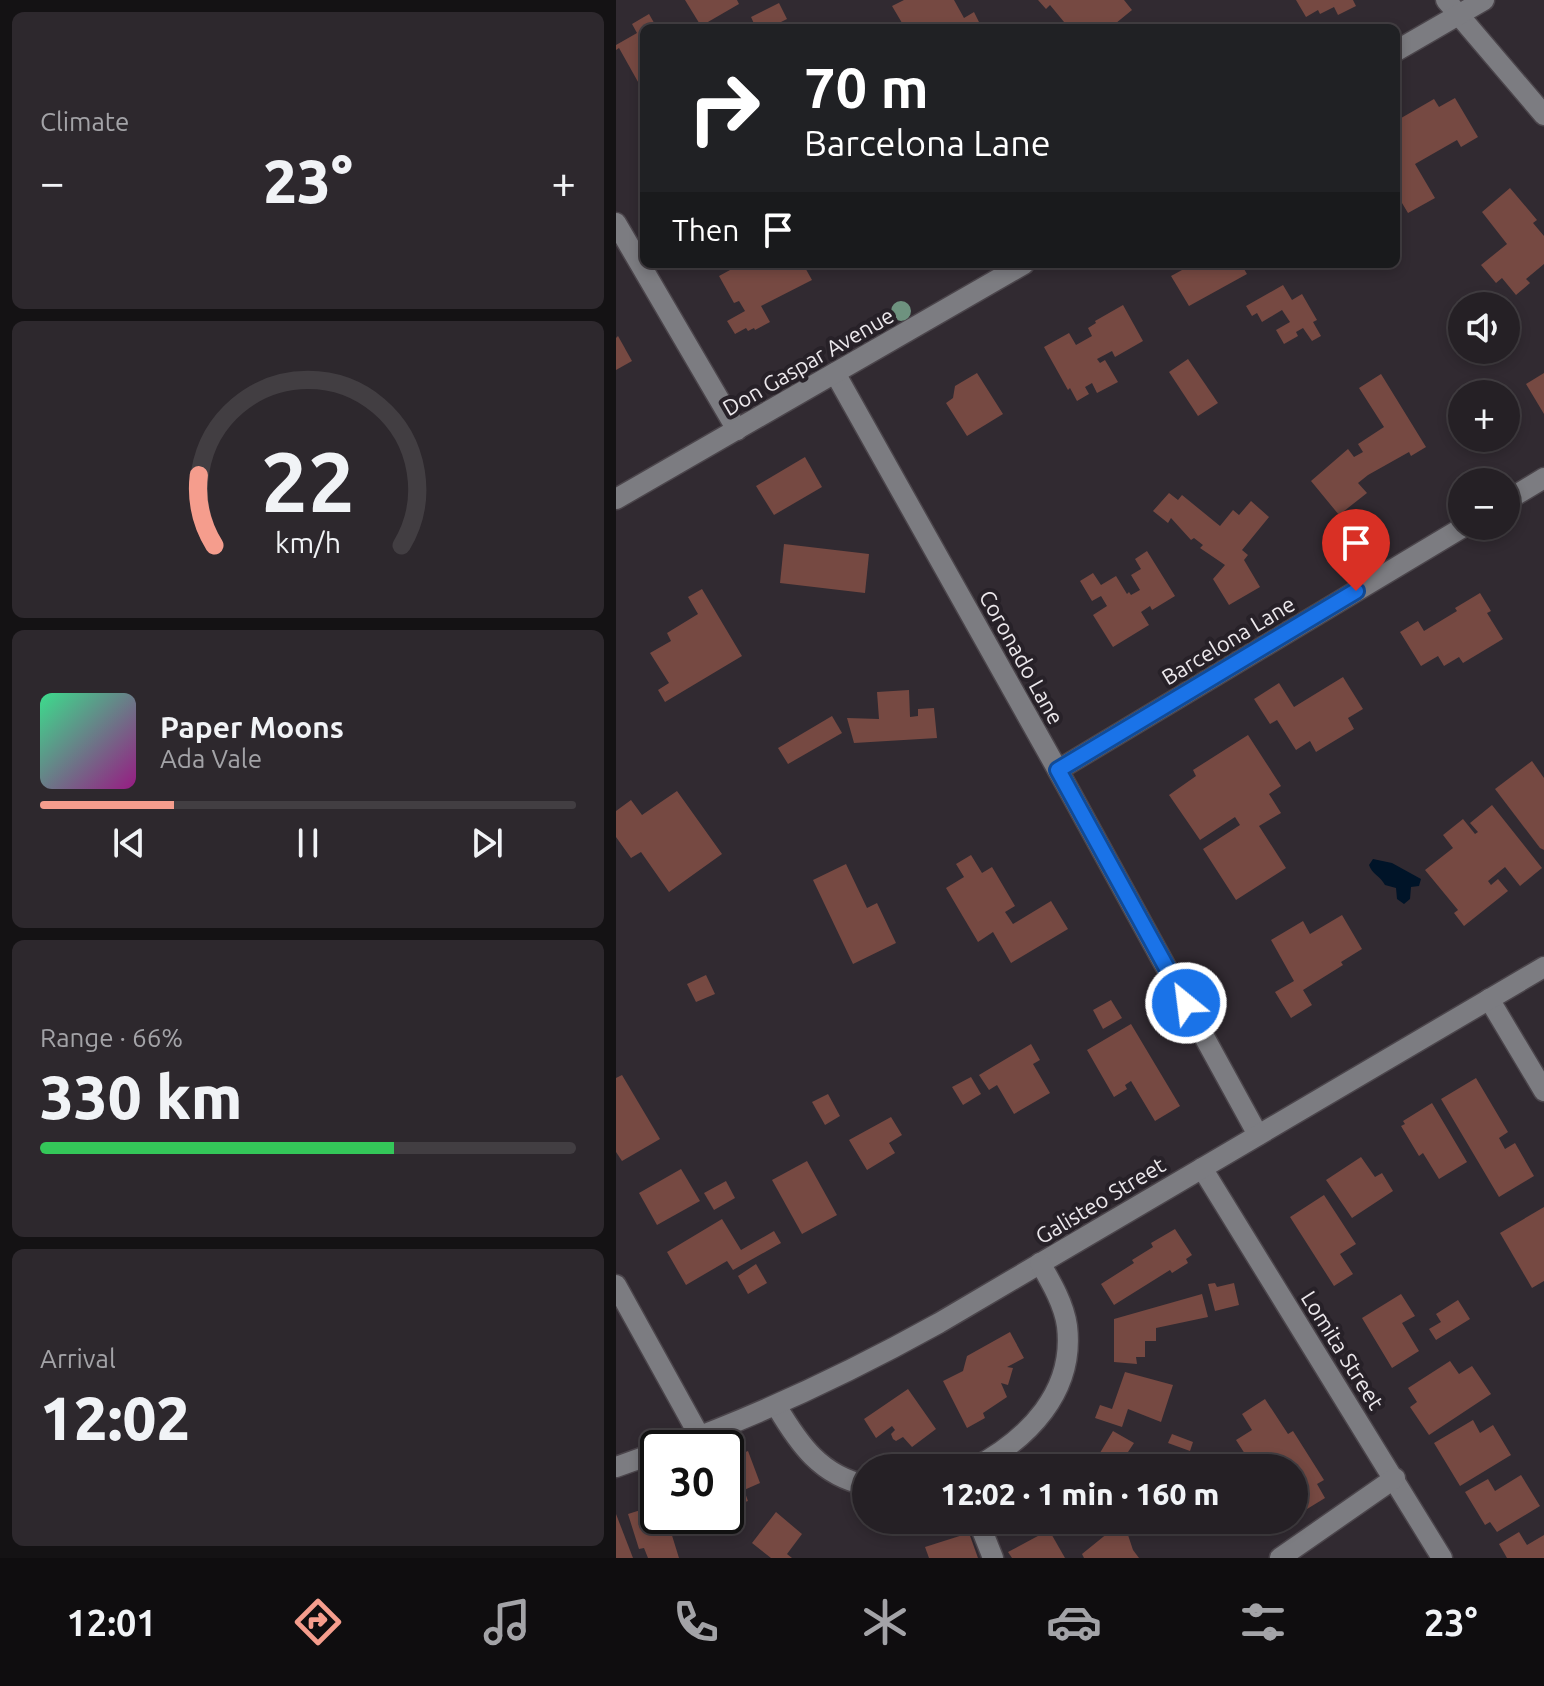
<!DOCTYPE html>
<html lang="en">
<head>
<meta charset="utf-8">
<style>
  :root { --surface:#252025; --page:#2d282d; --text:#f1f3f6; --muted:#a3a3a7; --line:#423e42; --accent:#f59d8d }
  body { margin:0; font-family:Ubuntu,sans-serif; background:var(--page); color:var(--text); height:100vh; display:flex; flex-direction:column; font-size:30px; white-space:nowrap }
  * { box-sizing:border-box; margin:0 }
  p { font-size:26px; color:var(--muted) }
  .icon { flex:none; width:44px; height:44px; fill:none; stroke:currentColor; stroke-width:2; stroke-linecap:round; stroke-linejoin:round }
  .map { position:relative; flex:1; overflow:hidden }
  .details { display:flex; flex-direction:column; gap:12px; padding:12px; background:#141214; width:616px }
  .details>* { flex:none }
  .guide { position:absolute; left:24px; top:24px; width:760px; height:244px; border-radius:12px; box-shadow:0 4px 12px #0003,0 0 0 2px var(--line); background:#202124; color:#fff; overflow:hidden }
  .fabs { position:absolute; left:832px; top:292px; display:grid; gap:16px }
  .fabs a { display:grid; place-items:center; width:72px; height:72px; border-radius:50%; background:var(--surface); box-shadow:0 4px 12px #0003,0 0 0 2px var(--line); font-size:40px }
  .speed { position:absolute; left:24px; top:1430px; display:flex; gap:16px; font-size:40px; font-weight:700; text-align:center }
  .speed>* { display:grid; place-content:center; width:104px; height:104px; border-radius:50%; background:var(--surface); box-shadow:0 4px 12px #0003,0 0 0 2px var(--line); line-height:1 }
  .speed .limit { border:4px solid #111; border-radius:12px; background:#fff; color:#111 }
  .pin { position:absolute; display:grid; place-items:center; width:68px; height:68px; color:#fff; margin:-82px -34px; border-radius:50% 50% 50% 0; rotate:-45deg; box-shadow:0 0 8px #0007 }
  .pin .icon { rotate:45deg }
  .me { position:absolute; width:88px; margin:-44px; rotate:331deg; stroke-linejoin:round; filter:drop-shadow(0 0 6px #0008) }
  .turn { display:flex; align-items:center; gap:28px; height:168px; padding:0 32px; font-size:36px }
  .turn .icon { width:104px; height:104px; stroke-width:2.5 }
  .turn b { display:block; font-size:56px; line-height:68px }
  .then { display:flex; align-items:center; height:76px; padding:0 32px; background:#0003; gap:16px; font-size:30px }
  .big { font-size:60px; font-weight:800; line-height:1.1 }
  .details .widget { flex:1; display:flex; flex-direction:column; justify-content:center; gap:12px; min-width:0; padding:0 28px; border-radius:12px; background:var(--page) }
  .details .dial { align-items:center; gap:0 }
  .dial svg { height:208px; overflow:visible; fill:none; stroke:var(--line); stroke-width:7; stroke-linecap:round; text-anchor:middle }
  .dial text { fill:var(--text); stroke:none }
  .song { display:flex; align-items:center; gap:24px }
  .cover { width:96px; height:96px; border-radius:12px; background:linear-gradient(135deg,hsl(150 70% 55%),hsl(310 70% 35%)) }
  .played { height:8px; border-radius:4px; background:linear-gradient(90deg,var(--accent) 25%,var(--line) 25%) }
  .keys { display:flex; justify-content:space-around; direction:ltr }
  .heat { display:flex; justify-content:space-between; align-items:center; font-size:44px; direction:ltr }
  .charge { height:12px; border-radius:6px; background:linear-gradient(90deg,#34c759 66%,var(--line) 0) }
  .trip { position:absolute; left:236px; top:1454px; width:456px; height:80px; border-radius:40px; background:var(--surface); box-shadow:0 4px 12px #0003,0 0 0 2px var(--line); font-weight:800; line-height:80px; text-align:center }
  .tab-bar { display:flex; height:128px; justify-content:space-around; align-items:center; background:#0f0d0f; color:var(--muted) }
  .tab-bar .icon { width:56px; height:56px }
  .tab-bar .active { color:var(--accent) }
  .tab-bar b { font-size:36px; color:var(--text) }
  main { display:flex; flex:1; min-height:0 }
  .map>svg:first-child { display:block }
  .water { fill:#001428 }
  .building { fill:#764942 }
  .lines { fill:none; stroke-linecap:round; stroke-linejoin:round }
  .minor-casing { stroke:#4b454b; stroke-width:23 }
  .minor { stroke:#7c7c81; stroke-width:20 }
  .tree { fill:#6e927f }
  .route-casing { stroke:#114b97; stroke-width:20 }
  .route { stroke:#1a73e8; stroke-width:14 }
  .labels { text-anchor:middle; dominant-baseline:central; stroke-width:8; stroke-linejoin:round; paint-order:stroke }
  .street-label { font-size:22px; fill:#ece8ec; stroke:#272128 }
</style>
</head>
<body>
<main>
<section class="details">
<div class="widget"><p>Climate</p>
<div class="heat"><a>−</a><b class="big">23°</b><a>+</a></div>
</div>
<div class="widget dial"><svg viewBox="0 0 100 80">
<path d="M14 69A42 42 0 1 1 86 69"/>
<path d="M14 69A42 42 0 0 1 8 42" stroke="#f59d8d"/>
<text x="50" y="56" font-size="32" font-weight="700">22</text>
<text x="50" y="72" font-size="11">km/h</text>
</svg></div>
<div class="widget">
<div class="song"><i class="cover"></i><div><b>Paper Moons</b><p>Ada Vale</p></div></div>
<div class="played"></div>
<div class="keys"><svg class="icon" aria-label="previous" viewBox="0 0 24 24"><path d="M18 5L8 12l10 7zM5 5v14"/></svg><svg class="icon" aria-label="pause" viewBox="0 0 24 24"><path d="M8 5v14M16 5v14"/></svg><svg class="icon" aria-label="next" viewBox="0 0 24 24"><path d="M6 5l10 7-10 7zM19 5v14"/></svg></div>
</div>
<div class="widget"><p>Range · 66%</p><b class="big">330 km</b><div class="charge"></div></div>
<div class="widget"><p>Arrival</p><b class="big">12:02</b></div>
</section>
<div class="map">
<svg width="928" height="1558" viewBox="0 0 928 1558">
  <rect width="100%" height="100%" fill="#312a31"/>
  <path class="water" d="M757,859L776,863L805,879L803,886L795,887L794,899L788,904L781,899L780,888L769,885C764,876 756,874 753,865Z"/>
  <g class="building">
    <path d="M69,0H121L123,4L85,26Z"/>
    <path d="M288,0H338L348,18L358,12L365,26L289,28L276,6Z"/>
    <path d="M422,0H508L516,10L494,28H475L472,24L467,28H453L434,5L430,9Z"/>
    <path d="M680,0H737L740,6L722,15L718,7L704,14L702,10L690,17Z"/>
    <path d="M163,3L171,19L163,23L166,28H140L135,17Z"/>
    <path d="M33,14L41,28H28V88L26,89L3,48L0,50V45L21,33L16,24Z"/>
    <path d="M839,98L862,137L845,147L841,140L799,164L819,198L792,213L780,193V129L783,127L780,121L818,99L823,107Z"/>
    <path d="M894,188L921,220L917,223L928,236V264L910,279L914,283L900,295L886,278L880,283L865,265L891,244L866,212Z"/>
    <path d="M125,264H187L196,280L145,306L154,322L139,330L138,328L132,331L130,328L119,334L111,321L129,311L123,301L118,303L103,276Z"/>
    <path d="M577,264H625L631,274L573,306L555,276Z"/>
    <path d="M667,285L676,300L686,294L701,320L697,322L705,336L696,341L687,328L680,332L682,336L668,344L660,330L674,322L666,310L646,322L641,313L636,316L630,306Z"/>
    <path d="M507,305L527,341L499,357L496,351L481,359L484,363L489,360L502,382L481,393L476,383L469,387L473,394L461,401L454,388L452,390L428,347L453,333L460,345L476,336L472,328L480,323L479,321Z"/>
    <path d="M2,336L16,361L0,370V338Z"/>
    <path d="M572,359L602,403L582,416L553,372Z"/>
    <path d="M361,373L387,414L351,436L330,403L337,398L339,386Z"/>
    <path d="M928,373V414L910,384Z"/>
    <path d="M765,374L810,447L795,456L793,452L752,475L742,483L751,493L723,515L695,481L732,449L738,457L747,452L742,444L768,427L743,388Z"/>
    <path d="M189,457L206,487L158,515L140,486Z"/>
    <path d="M553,493L562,500L566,495L604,526L617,510L623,515L635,501L653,517L626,550L632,555L628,560L644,587L613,605L597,579L609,565L584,548L587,545L578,538L575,540L555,518L552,523L537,511Z"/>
    <path d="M168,544L253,554L249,593L164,583Z"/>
    <path d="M531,551L559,596L536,610L534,606L525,612L533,625L497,647L477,615L491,606L485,596L476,601L464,581L477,573L485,585L500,576L511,594L513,592L515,595L524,590L515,575L525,569L519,559Z"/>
    <path d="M86,589L126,656L49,702L42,690L53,683L34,653L55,641L51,633L82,614L72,597Z"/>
    <path d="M864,593L875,611L871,613L887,639L847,663L843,657L828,666L822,656L805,666L784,632L802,621L808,631L841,611L839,608Z"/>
    <path d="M727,677L747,709L732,718L738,729L700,752L694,741L680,750L661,720L654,724L638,699L663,683L678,707Z"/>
    <path d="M293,690L294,717L302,716V709L318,708L321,738L238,743L231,718L263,719L261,692Z"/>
    <path d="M216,716L226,733L172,764L162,748Z"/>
    <path d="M632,735L665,786L653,794L665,813L643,826L670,868L620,900L587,849L624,825L619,817L584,840L553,795L580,776L577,770Z"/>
    <path d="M916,761L928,778V850L924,848L879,789Z"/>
    <path d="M61,791L106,854L53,892L25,852L15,858L0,837V811L15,800L26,815Z"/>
    <path d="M876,805L926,868L904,886L889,867L872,881L875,885L882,879L892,891L848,926L838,913L842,910L809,870L837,848L827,835L847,819L859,834L862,832L854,823Z"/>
    <path d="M355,855L366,873L376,867L399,906L389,912L397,924L435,901L452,929L395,963L377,932L362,942L330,888L348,877L340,864Z"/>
    <path d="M230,864L251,908L261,903L280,943L237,964L197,880Z"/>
    <path d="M726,915L746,949L725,962L727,965L687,990L696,1005L675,1018L659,992L678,981L655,940L687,921L694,934Z"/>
    <path d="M90,975L99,994L80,1002L71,984Z"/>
    <path d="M495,1000L506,1018L487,1029L477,1010Z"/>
    <path d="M515,1024L564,1106L539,1121L515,1081L509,1085L511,1089L498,1097L471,1050Z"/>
    <path d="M415,1044L424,1060L417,1064L434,1093L398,1114L381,1085L373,1090L363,1075Z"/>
    <path d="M6,1075L44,1139L6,1161L0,1152V1078Z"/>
    <path d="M355,1077L365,1094L347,1105L336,1087Z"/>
    <path d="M860,1078L892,1132L883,1138L889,1149L899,1143L918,1176L883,1197L825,1099Z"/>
    <path d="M212,1094L224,1116L209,1125L196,1102Z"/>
    <path d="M816,1103L851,1162L823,1179L807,1153L803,1156L785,1126L789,1124L787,1121Z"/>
    <path d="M275,1117L286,1135L273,1143L279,1153L251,1170L233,1140Z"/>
    <path d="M745,1157L759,1177L766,1173L777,1191L736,1218L710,1180Z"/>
    <path d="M191,1161L221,1215L186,1234L156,1180Z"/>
    <path d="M65,1169L84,1201L41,1225L23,1193Z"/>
    <path d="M110,1181L119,1198L98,1210L88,1193Z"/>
    <path d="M708,1195L740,1244L724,1254L737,1274L718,1286L674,1217Z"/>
    <path d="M928,1207V1281L916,1288L884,1233Z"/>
    <path d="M106,1219L125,1250L158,1231L165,1243L117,1270L111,1261L70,1285L51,1252Z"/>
    <path d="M559,1229L576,1255L570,1259L572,1263L556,1273L554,1270L498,1305L485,1284L518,1263L516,1260L537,1247L535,1243Z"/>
    <path d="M140,1264L151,1283L132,1294L122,1276Z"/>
    <path d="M599,1283L601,1287L618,1283L623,1305L599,1311L592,1284Z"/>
    <path d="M586,1294L592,1317L540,1328V1341H529V1357H520L521,1364L498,1362V1319Z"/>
    <path d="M785,1294L799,1316L786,1323L803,1351L776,1368L746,1318Z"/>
    <path d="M842,1300L854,1319L820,1340L813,1329L825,1322L820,1314Z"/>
    <path d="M394,1332L408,1358L391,1367L397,1368L392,1385L385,1383L391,1397L367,1413L369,1418L351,1428L327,1381L347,1371L351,1356Z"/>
    <path d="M834,1361L843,1374L856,1366L875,1394L813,1435L794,1407L801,1402L792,1388Z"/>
    <path d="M509,1372L557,1385L545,1422L512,1409L506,1427L479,1418L484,1405L496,1409Z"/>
    <path d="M292,1389L320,1429L296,1447L287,1437L280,1441L277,1439L275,1434L279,1430L276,1426L260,1438L248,1419Z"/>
    <path d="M649,1399L672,1434L677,1431L708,1480L701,1484L709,1498L678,1517V1468H638L620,1440L636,1430L626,1414Z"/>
    <path d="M857,1420L864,1433L877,1425L895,1455L844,1486L818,1443Z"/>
    <path d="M497,1431L518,1443L510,1455L530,1468H475Z"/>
    <path d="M556,1434L577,1442L574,1451L552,1443Z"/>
    <path d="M132,1451L144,1483L128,1490L132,1501L120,1505L116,1494L110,1496V1460Z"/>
    <path d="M905,1475L924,1506L881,1532L874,1522L869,1525L849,1492L872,1479L879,1491Z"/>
    <path d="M42,1497V1516H50L63,1558H32L28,1548L23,1549L12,1514L31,1508L28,1501Z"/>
    <path d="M160,1512L186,1534L171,1554L176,1558H155L136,1543Z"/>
    <path d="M0,1514L17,1558H0Z"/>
    <path d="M450,1520H477L462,1534Z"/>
    <path d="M508,1520L519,1530L512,1535L517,1550L523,1558H468L466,1554Z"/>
    <path d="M433,1530L449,1558H396L392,1552Z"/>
    <path d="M903,1532L911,1545L928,1535V1558H891L883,1544Z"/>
    <path d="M353,1533L362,1558H313L309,1547Z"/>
  </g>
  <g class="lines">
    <g class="minor-casing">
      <g id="minor">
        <path d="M830,0L928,115"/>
        <path d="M780,51L868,0"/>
        <path d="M0,223L121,430"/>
        <path d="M219,373L454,792L642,1135"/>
        <path d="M0,499L408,264"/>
        <path d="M890,501L928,478"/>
        <path d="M442,770L849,526"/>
        <path d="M873,999L928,1091"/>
        <path d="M586,1168L826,1558"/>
        <path d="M0,1285L84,1437"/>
        <path d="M161,1407C183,1444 205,1476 250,1485"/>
        <path d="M52,1448C149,1413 233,1373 323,1323L928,967"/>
        <path d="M0,1467L42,1452"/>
        <path d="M358,1468C412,1439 459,1392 451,1326C448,1304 435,1282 424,1263"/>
        <path d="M362,1520L377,1558"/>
        <path d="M664,1558L779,1478"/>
      </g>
    </g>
    <use href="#minor" class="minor"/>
  </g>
  <circle class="tree" cx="285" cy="311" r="10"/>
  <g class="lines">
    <g class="route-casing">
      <path id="route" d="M570,1003L442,770L740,591"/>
    </g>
    <use href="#route" class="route"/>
  </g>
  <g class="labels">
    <g class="street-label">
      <text transform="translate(192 361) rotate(-30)">Don Gaspar Avenue</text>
      <text transform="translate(612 640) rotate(-31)">Barcelona Lane</text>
      <text transform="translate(406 657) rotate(61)">Coronado Lane</text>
      <text transform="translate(484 1200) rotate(-31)">Galisteo Street</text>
      <text transform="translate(727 1350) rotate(58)">Lomita Street</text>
    </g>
  </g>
</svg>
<div class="fabs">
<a><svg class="icon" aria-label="sound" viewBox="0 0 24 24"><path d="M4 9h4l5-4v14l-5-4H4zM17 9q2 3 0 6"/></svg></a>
<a>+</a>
<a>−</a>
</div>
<div class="speed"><div class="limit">30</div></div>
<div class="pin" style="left:740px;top:591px;background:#d93025"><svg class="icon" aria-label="arrive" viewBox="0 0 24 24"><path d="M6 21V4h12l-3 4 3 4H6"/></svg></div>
<svg class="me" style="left:570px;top:1003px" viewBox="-20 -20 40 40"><circle r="17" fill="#1a73e8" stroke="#fff" stroke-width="3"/><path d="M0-11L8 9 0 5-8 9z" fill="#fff"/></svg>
<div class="trip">12:02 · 1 min · 160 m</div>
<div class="guide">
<div class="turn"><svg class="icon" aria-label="right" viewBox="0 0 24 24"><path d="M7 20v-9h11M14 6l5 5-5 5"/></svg><div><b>70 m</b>Barcelona Lane</div></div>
<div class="then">Then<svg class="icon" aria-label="arrive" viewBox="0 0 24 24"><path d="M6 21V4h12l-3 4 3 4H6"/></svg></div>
</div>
</div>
</main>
<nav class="tab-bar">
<b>12:01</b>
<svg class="icon active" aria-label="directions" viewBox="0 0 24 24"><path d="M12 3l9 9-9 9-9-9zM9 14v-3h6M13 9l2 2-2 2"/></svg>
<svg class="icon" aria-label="music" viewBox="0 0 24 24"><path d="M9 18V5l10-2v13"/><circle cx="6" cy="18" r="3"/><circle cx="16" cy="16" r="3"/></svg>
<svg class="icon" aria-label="phone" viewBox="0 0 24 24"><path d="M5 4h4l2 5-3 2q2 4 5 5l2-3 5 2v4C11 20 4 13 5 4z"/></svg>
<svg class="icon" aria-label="climate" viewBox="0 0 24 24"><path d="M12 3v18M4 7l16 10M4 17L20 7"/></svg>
<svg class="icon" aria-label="car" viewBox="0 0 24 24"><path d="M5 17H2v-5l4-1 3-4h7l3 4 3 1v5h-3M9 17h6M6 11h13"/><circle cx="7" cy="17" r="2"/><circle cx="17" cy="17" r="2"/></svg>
<svg class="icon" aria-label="filters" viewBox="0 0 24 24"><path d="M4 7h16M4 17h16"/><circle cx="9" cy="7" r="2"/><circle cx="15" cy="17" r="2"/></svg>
<b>23°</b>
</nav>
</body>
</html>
